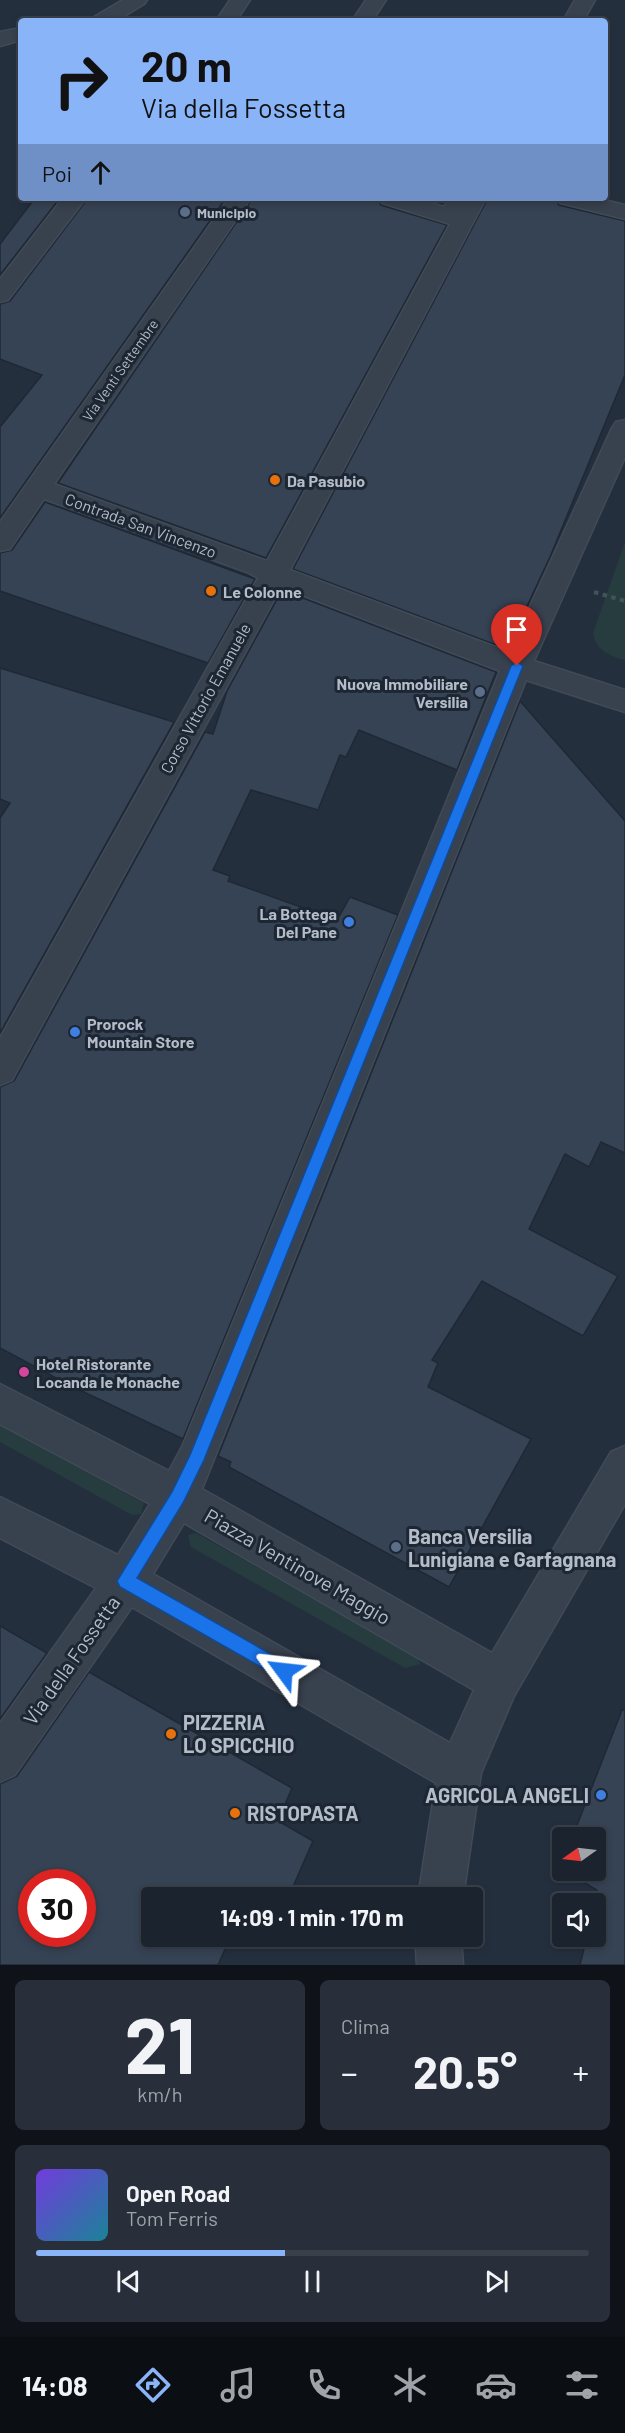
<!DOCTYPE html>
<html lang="it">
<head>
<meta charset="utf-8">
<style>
  :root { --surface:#1b232e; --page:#282f3a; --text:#f1f3f6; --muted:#a0a4aa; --line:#39404a; --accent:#8ab4f8 }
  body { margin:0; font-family:Barlow,sans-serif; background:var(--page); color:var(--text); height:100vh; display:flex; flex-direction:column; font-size:22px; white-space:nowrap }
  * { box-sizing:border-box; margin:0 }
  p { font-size:20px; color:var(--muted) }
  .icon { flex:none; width:33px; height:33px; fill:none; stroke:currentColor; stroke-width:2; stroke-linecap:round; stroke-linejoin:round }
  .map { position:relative; height:1965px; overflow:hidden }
  .drawer { display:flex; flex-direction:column; gap:15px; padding:15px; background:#0f1319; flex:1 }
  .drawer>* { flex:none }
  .top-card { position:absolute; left:18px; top:18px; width:590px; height:183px; border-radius:6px; box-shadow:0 3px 9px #0003,0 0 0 2px var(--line); background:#8ab4f8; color:#111; overflow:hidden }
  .needle { width:39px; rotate:256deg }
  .controls { position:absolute; left:552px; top:1827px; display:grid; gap:12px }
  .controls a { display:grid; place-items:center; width:54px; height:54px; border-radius:6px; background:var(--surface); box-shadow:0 3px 9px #0003,0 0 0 2px var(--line); font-size:30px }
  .speed { position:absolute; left:18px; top:1869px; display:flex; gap:12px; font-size:30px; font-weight:700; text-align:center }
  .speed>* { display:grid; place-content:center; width:78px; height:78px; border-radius:50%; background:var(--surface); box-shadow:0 3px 9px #0003,0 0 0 2px var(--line); line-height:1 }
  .speed .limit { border:9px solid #d22; background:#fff; color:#111 }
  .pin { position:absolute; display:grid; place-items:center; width:51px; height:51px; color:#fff; margin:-62px -26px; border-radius:50% 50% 50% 0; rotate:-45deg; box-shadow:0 0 6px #0007 }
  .pin .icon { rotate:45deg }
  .me { position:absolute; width:66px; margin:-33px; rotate:300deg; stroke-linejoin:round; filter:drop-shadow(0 0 4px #0008) }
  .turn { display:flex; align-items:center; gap:21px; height:126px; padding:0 24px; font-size:27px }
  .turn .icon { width:78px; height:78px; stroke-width:2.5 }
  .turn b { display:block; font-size:42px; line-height:51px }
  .then { display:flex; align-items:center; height:57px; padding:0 24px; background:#0003; gap:12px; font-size:22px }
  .big { font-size:45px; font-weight:700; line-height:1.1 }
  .drawer .tile { flex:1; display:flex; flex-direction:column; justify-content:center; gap:9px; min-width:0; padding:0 21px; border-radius:9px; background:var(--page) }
  .drawer .dial { align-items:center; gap:0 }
  .dial b { font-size:78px; line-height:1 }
  .song { display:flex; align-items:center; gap:18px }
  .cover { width:72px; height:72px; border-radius:9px; background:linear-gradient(135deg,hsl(260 70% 55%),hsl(190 70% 35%)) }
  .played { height:6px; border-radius:3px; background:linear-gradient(90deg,var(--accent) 45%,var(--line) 45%) }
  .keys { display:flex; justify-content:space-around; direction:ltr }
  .heat { display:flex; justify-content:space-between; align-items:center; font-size:33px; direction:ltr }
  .drawer .tiles { flex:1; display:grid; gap:15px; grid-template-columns:1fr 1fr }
  .tile:last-child { grid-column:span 2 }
  .trip { position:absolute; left:141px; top:1887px; width:342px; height:60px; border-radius:6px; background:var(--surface); box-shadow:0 3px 9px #0003,0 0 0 2px var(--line); font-weight:700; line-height:60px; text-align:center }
  .tabs { display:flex; height:96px; justify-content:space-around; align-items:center; background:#0b0e12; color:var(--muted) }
  .tabs .icon { width:42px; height:42px }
  .tabs .on { color:var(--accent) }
  .tabs b { font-size:27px; color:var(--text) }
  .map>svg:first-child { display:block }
  .green { fill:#263c3f }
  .building { fill:#364354; stroke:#1f2835; stroke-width:1.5; fill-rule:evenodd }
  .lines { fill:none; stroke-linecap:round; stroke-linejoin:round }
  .minor-casing { stroke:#414a57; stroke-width:3 }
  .path { stroke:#3f5557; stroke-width:4; stroke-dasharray:4.5 4.5; stroke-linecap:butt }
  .minor { fill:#38414e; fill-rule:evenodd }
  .route { fill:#1a73e8; stroke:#114b97; stroke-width:1.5 }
  .service-dot { fill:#5c6f8a; stroke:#1d2633; stroke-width:2 }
  .food-dot { fill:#e8710a; stroke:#1d2633; stroke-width:2 }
  .shop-dot { fill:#3f7fe0; stroke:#1d2633; stroke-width:2 }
  .hotel-dot { fill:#d1479c; stroke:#1d2633; stroke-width:2 }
  .labels { text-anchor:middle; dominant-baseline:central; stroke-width:6; stroke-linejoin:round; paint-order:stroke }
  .far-poi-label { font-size:14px; font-weight:bold; fill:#b4bcc9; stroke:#1d2633; text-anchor:start }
  .far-street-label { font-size:14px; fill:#b4bcc9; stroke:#1d2633 }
  .poi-label { font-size:16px; font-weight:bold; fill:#b4bcc9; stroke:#1d2633; text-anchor:start }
  .street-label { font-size:16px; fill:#b4bcc9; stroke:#1d2633 }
  .near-poi-label { font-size:20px; font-weight:bold; fill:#b4bcc9; stroke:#1d2633; text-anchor:start }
  .near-street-label { font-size:20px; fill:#b4bcc9; stroke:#1d2633 }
</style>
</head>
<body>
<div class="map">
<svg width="625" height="1965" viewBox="0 0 625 1965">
  <rect width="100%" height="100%" fill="#242f3e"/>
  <g class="green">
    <path d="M625,542V660C610,656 595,650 593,633Z"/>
    <path d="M0,1424L144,1503L141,1514L132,1515L0,1442Z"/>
    <path d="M196,1533L418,1657L420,1664L405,1668L191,1547L188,1535Z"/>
  </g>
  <g class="building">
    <path d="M35,198H60L0,275V244Z"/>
    <path d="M88,198H226L0,518V427L42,375L0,359V304L10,301Z"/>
    <path d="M253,198H377L381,205L447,225L266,558L58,483Z"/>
    <path d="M488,198H555L559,205L625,221V375L550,557L507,649L293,569Z"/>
    <path d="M45,502L255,579L208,663L0,591V553L12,550Z"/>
    <path d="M282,590L496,672L457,770L359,730L346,757L340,755L318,810L251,790L213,870L230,876L228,881L337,920L350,897L398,915L183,1439L69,1385L0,1348V1087L14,1081L205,732L213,734L227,691Z"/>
    <path d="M0,668L174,722L0,1033V818L10,803L0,799Z"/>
    <path d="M520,701L625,821V1153L601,1142L589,1167L565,1154L529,1229L618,1276L583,1336L482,1281L432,1360L438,1363L428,1387L531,1439L449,1587L229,1467L231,1462L218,1456Z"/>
    <path d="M0,1626L47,1653L0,1719Z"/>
    <path d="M89,1672L292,1788L278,1821L313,1841L288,1898H152V1936H231L218,1965H0V1784L17,1776ZM32,1882H82V1934H32Z"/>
    <path d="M622,1710H625V1965H580L587,1936H596L594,1904L597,1890L563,1870H596V1838H572Z"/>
  </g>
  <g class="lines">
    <g class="minor-casing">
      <g id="minor">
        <path d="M123,0H147L144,4L116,21H91L94,17Z"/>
        <path d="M230,0H250L236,21H216Z"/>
        <path d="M366,0H386L372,21H352Z"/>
        <path d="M575,0H595L583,21H563Z"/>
        <path d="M21,28V40L0,46V32Z"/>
        <path d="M63,198H86L8,300L0,302V279Z"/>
        <path d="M229,198H251L54,484L267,561L450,224L382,203L379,198H414L444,207L449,198H486L290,570L509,652L612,428L616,422L625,420V457L534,661L625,690V712L526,680L202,1489L492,1653L611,1452L625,1446V1504L514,1696L481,1773L463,1898H418L436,1783L132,1607L15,1775L0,1782V1723L96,1588L0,1538V1497L118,1555L150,1504L0,1424V1384L169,1471L182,1447L500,671L281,587L12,1080L0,1085V1038L258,578L247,572L44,499L10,549L0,551V522ZM184,1523L474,1690L450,1743L153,1574Z"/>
        <path d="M557,198H596L625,205V219L560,203Z"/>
        <path d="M415,1936H461L463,1965H417Z"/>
      </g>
    </g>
    <path class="path" d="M594,592L625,601"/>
    <use href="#minor" class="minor"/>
  </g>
  <path class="route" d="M517,662L523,666L204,1460L183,1503L137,1578L290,1665L292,1671L290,1677L284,1680L120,1587L117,1581L172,1492L190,1455L511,666Z"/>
  <g class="service-dot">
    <circle cx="185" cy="212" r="6"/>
    <circle cx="480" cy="692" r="6"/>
    <circle cx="396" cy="1547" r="6"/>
  </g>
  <g class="food-dot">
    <circle cx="275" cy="480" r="6"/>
    <circle cx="211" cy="591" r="6"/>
    <circle cx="171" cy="1734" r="6"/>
    <circle cx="235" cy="1813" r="6"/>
  </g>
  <g class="shop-dot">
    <circle cx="349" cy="922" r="6"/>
    <circle cx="75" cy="1032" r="6"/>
    <circle cx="601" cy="1795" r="6"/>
  </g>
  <circle class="hotel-dot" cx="24" cy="1372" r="6"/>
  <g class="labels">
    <g class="far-poi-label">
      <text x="197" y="212">Municipio</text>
    </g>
    <g class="far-street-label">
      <text transform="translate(120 370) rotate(-55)">Via Venti Settembre</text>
    </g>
    <g class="poi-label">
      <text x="287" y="480">Da Pasubio</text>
      <text x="223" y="591">Le Colonne</text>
      <text x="468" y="683" text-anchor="end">Nuova Immobiliare<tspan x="468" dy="18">Versilia</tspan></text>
      <text x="337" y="913" text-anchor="end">La Bottega<tspan x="337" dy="18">Del Pane</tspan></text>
      <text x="87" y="1023">Prorock<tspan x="87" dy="18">Mountain Store</tspan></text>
      <text x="36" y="1363">Hotel Ristorante<tspan x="36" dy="18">Locanda le Monache</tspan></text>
    </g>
    <g class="street-label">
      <text transform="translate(141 525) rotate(20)">Contrada San Vincenzo</text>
      <text transform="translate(205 698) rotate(-61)">Corso Vittorio Emanuele</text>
    </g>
    <g class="near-poi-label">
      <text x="408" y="1536">Banca Versilia<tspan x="408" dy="23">Lunigiana e Garfagnana</tspan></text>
      <text x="183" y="1722">PIZZERIA<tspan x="183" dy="23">LO SPICCHIO</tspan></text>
      <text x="589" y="1795" text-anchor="end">AGRICOLA ANGELI</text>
      <text x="247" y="1813">RISTOPASTA</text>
    </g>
    <g class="near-street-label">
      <text transform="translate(298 1566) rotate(30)">Piazza Ventinove Maggio</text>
      <text transform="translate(71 1660) rotate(-55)">Via della Fossetta</text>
    </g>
  </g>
</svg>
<div class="controls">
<a><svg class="needle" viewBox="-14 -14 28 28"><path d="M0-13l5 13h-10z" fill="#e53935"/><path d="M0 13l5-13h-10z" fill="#a0a4aa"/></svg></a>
<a><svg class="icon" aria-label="sound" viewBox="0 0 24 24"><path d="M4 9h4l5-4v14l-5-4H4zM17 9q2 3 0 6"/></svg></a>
</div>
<div class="speed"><div class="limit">30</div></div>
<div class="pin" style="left:517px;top:666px;background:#d93025"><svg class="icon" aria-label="arrive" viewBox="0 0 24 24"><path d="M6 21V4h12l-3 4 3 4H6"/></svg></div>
<svg class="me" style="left:284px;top:1671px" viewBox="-20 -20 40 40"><path d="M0-17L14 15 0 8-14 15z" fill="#1a73e8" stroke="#fff" stroke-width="4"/></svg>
<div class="trip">14:09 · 1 min · 170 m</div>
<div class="top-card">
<div class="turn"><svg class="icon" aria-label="right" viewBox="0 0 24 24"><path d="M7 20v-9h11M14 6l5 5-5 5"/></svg><div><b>20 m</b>Via della Fossetta</div></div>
<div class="then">Poi<svg class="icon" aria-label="ahead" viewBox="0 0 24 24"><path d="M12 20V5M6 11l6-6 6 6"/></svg></div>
</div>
</div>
<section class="drawer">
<div class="tiles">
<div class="tile dial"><b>21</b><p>km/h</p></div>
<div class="tile"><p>Clima</p>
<div class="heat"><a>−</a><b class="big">20.5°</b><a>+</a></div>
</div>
<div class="tile">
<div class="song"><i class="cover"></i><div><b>Open Road</b><p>Tom Ferris</p></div></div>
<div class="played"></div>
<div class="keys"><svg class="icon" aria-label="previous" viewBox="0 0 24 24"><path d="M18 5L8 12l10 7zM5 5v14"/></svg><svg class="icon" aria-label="pause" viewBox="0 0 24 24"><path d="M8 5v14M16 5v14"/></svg><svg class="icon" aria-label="next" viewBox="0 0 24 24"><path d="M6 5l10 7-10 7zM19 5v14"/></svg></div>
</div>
</div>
</section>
<nav class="tabs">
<b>14:08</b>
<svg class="icon on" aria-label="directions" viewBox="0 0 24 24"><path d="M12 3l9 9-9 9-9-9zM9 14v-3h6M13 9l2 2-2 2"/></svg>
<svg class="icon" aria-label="music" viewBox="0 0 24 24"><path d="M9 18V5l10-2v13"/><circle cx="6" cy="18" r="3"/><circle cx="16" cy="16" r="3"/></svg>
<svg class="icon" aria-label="phone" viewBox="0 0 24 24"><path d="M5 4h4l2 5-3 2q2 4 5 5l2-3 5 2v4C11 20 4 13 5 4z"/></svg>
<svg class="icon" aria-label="climate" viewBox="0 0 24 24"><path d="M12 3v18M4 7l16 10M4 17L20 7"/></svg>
<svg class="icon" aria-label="car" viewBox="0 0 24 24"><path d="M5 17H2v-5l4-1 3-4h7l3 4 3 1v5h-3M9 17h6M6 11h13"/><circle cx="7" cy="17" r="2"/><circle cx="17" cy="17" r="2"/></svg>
<svg class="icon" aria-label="filters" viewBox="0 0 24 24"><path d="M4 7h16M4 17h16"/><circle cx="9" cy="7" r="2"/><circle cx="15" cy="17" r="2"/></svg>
</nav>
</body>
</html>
